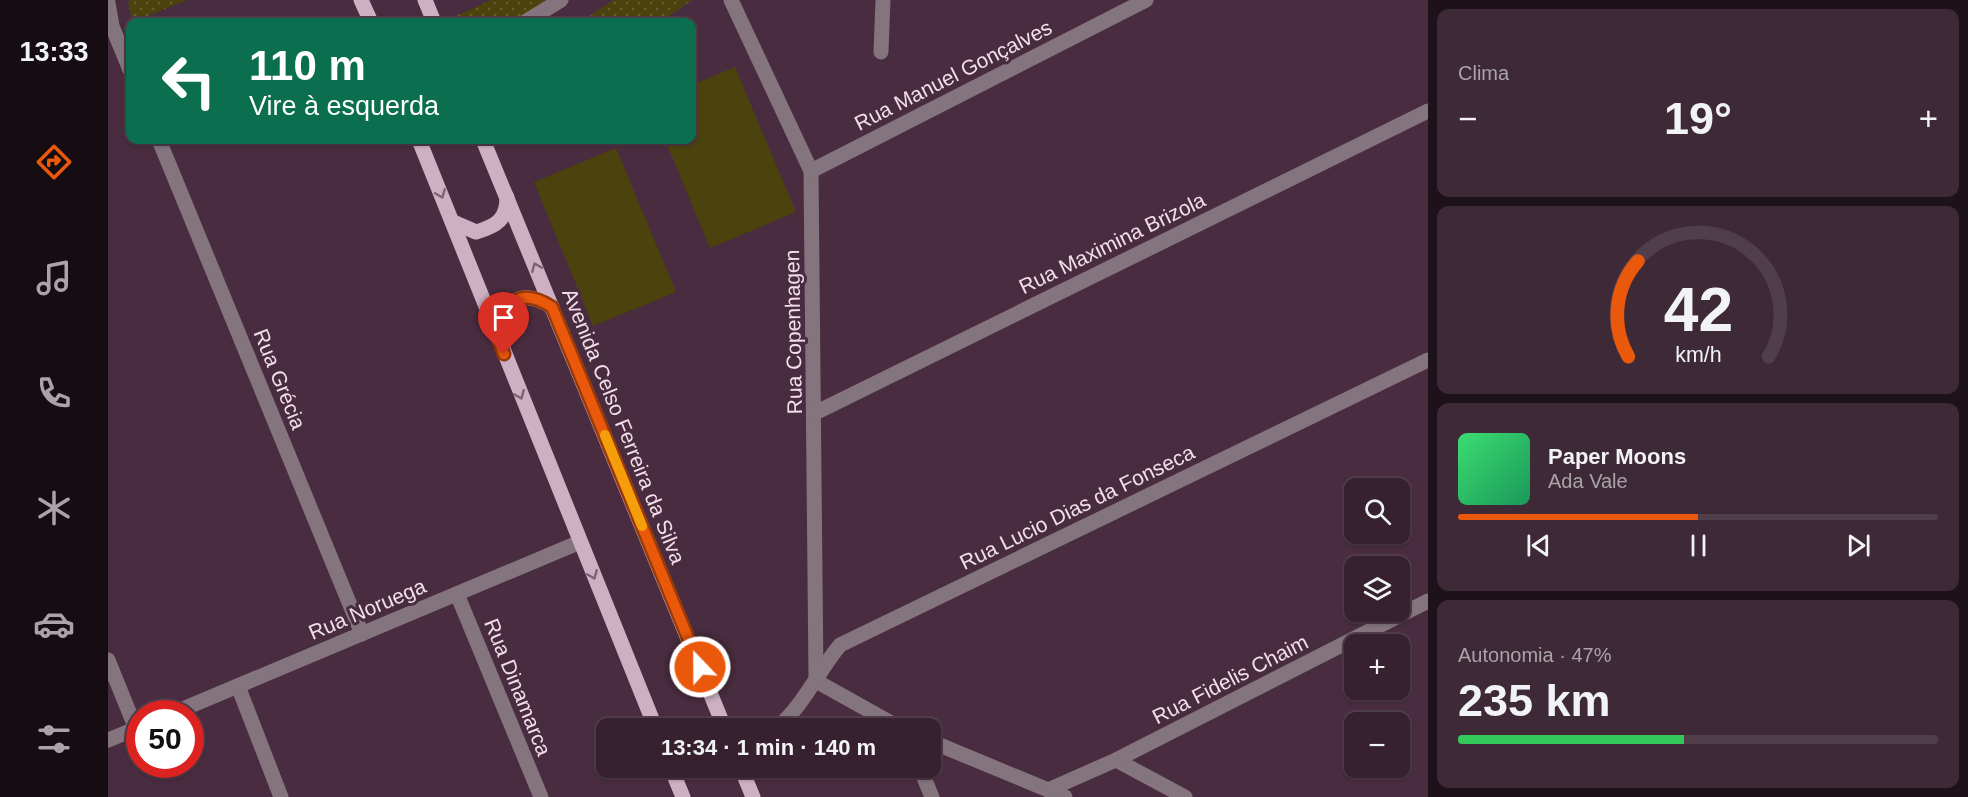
<!DOCTYPE html>
<html lang="pt">
<head>
<meta charset="utf-8">
<style>
  :root { --surface:#37212f; --page:#3e2937; --text:#f1f3f6; --muted:#aaa3aa; --line:#513e4b; --accent:#ea580c }
  body { margin:0; font-family:Helvetica,sans-serif; background:var(--page); color:var(--text); height:100vh; display:flex; flex-direction:column; font-size:22px; white-space:nowrap }
  * { box-sizing:border-box; margin:0 }
  p { font-size:20px; color:var(--muted) }
  .icon { flex:none; width:33px; height:33px; fill:none; stroke:currentColor; stroke-width:2; stroke-linecap:round; stroke-linejoin:round }
  .map { position:relative; flex:1; overflow:hidden }
  .details { display:flex; flex-direction:column; gap:9px; padding:9px; background:#1e121a; width:540px }
  .details>* { flex:none }
  .hud { position:absolute; left:18px; top:18px; width:570px; height:126px; border-radius:12px; box-shadow:0 2px 4px #0004,0 0 0 2px var(--line); background:#0b6e4f; color:#fff; overflow:hidden }
  .fabs { position:absolute; left:1236px; top:478px; display:grid; gap:12px }
  .fabs a { display:grid; place-items:center; width:66px; height:66px; border-radius:12px; background:var(--surface); box-shadow:0 2px 4px #0004,0 0 0 2px var(--line); font-size:30px }
  .speed { position:absolute; left:18px; top:700px; display:flex; gap:12px; font-size:30px; font-weight:700; text-align:center }
  .speed>* { display:grid; place-content:center; width:78px; height:78px; border-radius:50%; background:var(--surface); box-shadow:0 2px 4px #0004,0 0 0 2px var(--line); line-height:1 }
  .speed .limit { border:9px solid #d22; background:#fff; color:#111 }
  .pin { position:absolute; display:grid; place-items:center; width:51px; height:51px; color:#fff; margin:-62px -26px; border-radius:50% 50% 50% 0; rotate:-45deg; box-shadow:0 0 6px #0007 }
  .pin .icon { rotate:45deg }
  .me { position:absolute; width:66px; margin:-33px; rotate:338deg; stroke-linejoin:round; filter:drop-shadow(0 0 4px #0008) }
  .turn { display:flex; align-items:center; gap:21px; height:126px; padding:0 24px; font-size:27px }
  .turn .icon { width:78px; height:78px; stroke-width:2.5 }
  .turn b { display:block; font-size:42px; line-height:51px }
  .big { font-size:45px; font-weight:800; line-height:1.1 }
  .details .widget { flex:1; display:flex; flex-direction:column; justify-content:center; gap:9px; min-width:0; padding:0 21px; border-radius:12px; background:var(--page) }
  .details .dial { align-items:center; gap:0 }
  .dial svg { height:156px; overflow:visible; fill:none; stroke:var(--line); stroke-width:7; stroke-linecap:round; text-anchor:middle }
  .dial text { fill:var(--text); stroke:none }
  .song { display:flex; align-items:center; gap:18px }
  .cover { width:72px; height:72px; border-radius:9px; background:linear-gradient(135deg,hsl(140 70% 55%),hsl(150 70% 35%)) }
  .played { height:6px; border-radius:3px; background:linear-gradient(90deg,var(--accent) 50%,var(--line) 50%) }
  .keys { display:flex; justify-content:space-around; direction:ltr }
  .heat { display:flex; justify-content:space-between; align-items:center; font-size:33px; direction:ltr }
  .charge { height:9px; border-radius:4px; background:linear-gradient(90deg,#34c759 47%,var(--line) 0) }
  .trip { position:absolute; left:488px; top:718px; width:345px; height:60px; border-radius:12px; background:var(--surface); box-shadow:0 2px 4px #0004,0 0 0 2px var(--line); font-weight:800; line-height:60px; text-align:center }
  main { display:flex; flex:1; min-height:0 }
  .tabs { display:flex; flex-direction:column; width:108px; justify-content:space-around; align-items:center; background:#160d13; color:var(--muted) }
  .tabs .icon { width:42px; height:42px }
  .tabs .on { color:var(--accent) }
  .tabs b { font-size:27px; color:var(--text) }
  .map>svg:first-child { display:block }
  .grass { fill:url(#grass-dots) }
  .garden { fill:#4b420d }
  .lines { fill:none; stroke-linecap:round; stroke-linejoin:round }
  .minor { stroke:#83747d; stroke-width:15 }
  .major { stroke:#ceb0c3; stroke-width:15 }
  .oneway { stroke:#7e6174 }
  .route-casing { stroke:#983908; stroke-width:15 }
  .route { stroke:#ea580c; stroke-width:10 }
  .slow { stroke:#f59e0b; stroke-width:10 }
  .labels { text-anchor:middle; dominant-baseline:central; stroke-width:6; stroke-linejoin:round; paint-order:stroke }
  .street-label { font-size:21px; fill:#f2dfeb; stroke:#492c3f }
</style>
</head>
<body>
<main>
<nav class="tabs">
<b>13:33</b>
<svg class="icon on" aria-label="directions" viewBox="0 0 24 24"><path d="M12 3l9 9-9 9-9-9zM9 14v-3h6M13 9l2 2-2 2"/></svg>
<svg class="icon" aria-label="music" viewBox="0 0 24 24"><path d="M9 18V5l10-2v13"/><circle cx="6" cy="18" r="3"/><circle cx="16" cy="16" r="3"/></svg>
<svg class="icon" aria-label="phone" viewBox="0 0 24 24"><path d="M5 4h4l2 5-3 2q2 4 5 5l2-3 5 2v4C11 20 4 13 5 4z"/></svg>
<svg class="icon" aria-label="climate" viewBox="0 0 24 24"><path d="M12 3v18M4 7l16 10M4 17L20 7"/></svg>
<svg class="icon" aria-label="car" viewBox="0 0 24 24"><path d="M5 17H2v-5l4-1 3-4h7l3 4 3 1v5h-3M9 17h6M6 11h13"/><circle cx="7" cy="17" r="2"/><circle cx="17" cy="17" r="2"/></svg>
<svg class="icon" aria-label="filters" viewBox="0 0 24 24"><path d="M4 7h16M4 17h16"/><circle cx="9" cy="7" r="2"/><circle cx="15" cy="17" r="2"/></svg>
</nav>
<div class="map">
<svg width="1320" height="797" viewBox="0 0 1320 797">
  <defs>
    <pattern id="grass-dots" width="8" height="8" patternUnits="userSpaceOnUse" patternTransform="scale(1.5)"><rect width="8" height="8" fill="#4b420d"/><path d="M2 2h.1M6 6h.1" fill="none" stroke="#655d30" stroke-width="1.8" stroke-linecap="round"/></pattern>
  </defs>
  <rect width="100%" height="100%" fill="#492c3f"/>
  <g class="grass">
    <path d="M22,0H79L25,22L20,3Z"/>
    <path d="M383,0H447L414,22H350L348,16Z"/>
    <path d="M505,0H584L552,22H473Z"/>
  </g>
  <g class="garden">
    <path d="M627,67L688,212L602,248L557,140H584V85Z"/>
    <path d="M508,148L568,292L485,326L426,182Z"/>
  </g>
  <g class="lines">
    <g class="minor">
      <path d="M623,0L703,171L708,678"/>
      <path d="M0,3L4,26L22,70"/>
      <path d="M417,22L453,0"/>
      <path d="M773,52L775,0"/>
      <path d="M51,140L254,634"/>
      <path d="M703,171L1038,0"/>
      <path d="M707,413L1320,111"/>
      <path d="M349,594L433,797"/>
      <path d="M0,660L28,729"/>
      <path d="M708,681L794,729"/>
      <path d="M130,686L173,797"/>
      <path d="M63,714L472,542"/>
      <path d="M668,729C696,705 709,673 732,645L1320,360"/>
      <path d="M0,740L32,727"/>
      <path d="M822,741L957,797"/>
      <path d="M1008,760L1077,797"/>
      <path d="M812,768L824,797"/>
      <path d="M940,790L1008,760L1320,601"/>
    </g>
    <g class="major">
      <path d="M253,0L263,22"/>
      <path d="M317,0L326,22"/>
      <path d="M311,140L548,729"/>
      <path d="M375,140L617,729"/>
      <path d="M345,222L368,232C389,226 399,219 399,197"/>
      <path d="M388,333C395,301 414,287 444,307"/>
      <path d="M563,768L575,797"/>
      <path d="M633,768L645,797"/>
    </g>
  </g>
  <defs><path id="oneway-chevron" d="M-2-3.5L2.5 0L-2 3.5" fill="none" stroke-width="1.6" stroke-linecap="round" stroke-linejoin="round" transform="scale(1.5)"/></defs>
  <g class="oneway">
    <use href="#oneway-chevron" transform="translate(333 194) rotate(68)"/>
    <use href="#oneway-chevron" transform="translate(428 267) rotate(-112)"/>
    <use href="#oneway-chevron" transform="translate(412 395) rotate(68)"/>
    <use href="#oneway-chevron" transform="translate(485 575) rotate(68)"/>
  </g>
  <g class="lines">
    <g class="route-casing">
      <path id="route" d="M396,354L388,333C395,301 414,287 444,307L592,667"/>
    </g>
    <use href="#route" class="route"/>
    <path class="slow" d="M497,435L534,526"/>
  </g>
  <g class="labels">
    <g class="street-label">
      <text transform="translate(845 75) rotate(-27)">Rua Manuel Gonçalves</text>
      <text transform="translate(1004 243) rotate(-26)">Rua Maximina Brizola</text>
      <text transform="translate(685 332) rotate(-91)">Rua Copenhagen</text>
      <text transform="translate(172 379) rotate(68)">Rua Grécia</text>
      <text transform="translate(516 426) rotate(68)">Avenida Celso Ferreira da Silva</text>
      <text transform="translate(969 507) rotate(-26)">Rua Lucio Dias da Fonseca</text>
      <text transform="translate(259 609) rotate(-23)">Rua Noruega</text>
      <text transform="translate(1122 679) rotate(-27)">Rua Fidelis Chaim</text>
      <text transform="translate(410 687) rotate(68)">Rua Dinamarca</text>
    </g>
  </g>
</svg>
<div class="fabs">
<a><svg class="icon" aria-label="search" viewBox="0 0 24 24"><circle cx="10" cy="10" r="6"/><path d="M15 15l6 6"/></svg></a>
<a><svg class="icon" aria-label="layers" viewBox="0 0 24 24"><path d="M12 4l9 5-9 5-9-5zM3 14l9 5 9-5"/></svg></a>
<a>+</a>
<a>−</a>
</div>
<div class="speed"><div class="limit">50</div></div>
<div class="pin" style="left:396px;top:354px;background:#d93025"><svg class="icon" aria-label="arrive" viewBox="0 0 24 24"><path d="M6 21V4h12l-3 4 3 4H6"/></svg></div>
<svg class="me" style="left:592px;top:667px" viewBox="-20 -20 40 40"><circle r="17" fill="#ea580c" stroke="#fff" stroke-width="3"/><path d="M0-11L8 9 0 5-8 9z" fill="#fff"/></svg>
<div class="trip">13:34 · 1 min · 140 m</div>
<div class="hud">
<div class="turn"><svg class="icon" aria-label="left" viewBox="0 0 24 24"><path d="M17 20v-9H6M10 6l-5 5 5 5"/></svg><div><b>110 m</b>Vire à esquerda</div></div>
</div>
</div>
<section class="details">
<div class="widget"><p>Clima</p>
<div class="heat"><a>−</a><b class="big">19°</b><a>+</a></div>
</div>
<div class="widget dial"><svg viewBox="0 0 100 80">
<path d="M14 69A42 42 0 1 1 86 69"/>
<path d="M14 69A42 42 0 0 1 19 20" stroke="#ea580c"/>
<text x="50" y="56" font-size="32" font-weight="700">42</text>
<text x="50" y="72" font-size="11">km/h</text>
</svg></div>
<div class="widget">
<div class="song"><i class="cover"></i><div><b>Paper Moons</b><p>Ada Vale</p></div></div>
<div class="played"></div>
<div class="keys"><svg class="icon" aria-label="previous" viewBox="0 0 24 24"><path d="M18 5L8 12l10 7zM5 5v14"/></svg><svg class="icon" aria-label="pause" viewBox="0 0 24 24"><path d="M8 5v14M16 5v14"/></svg><svg class="icon" aria-label="next" viewBox="0 0 24 24"><path d="M6 5l10 7-10 7zM19 5v14"/></svg></div>
</div>
<div class="widget"><p>Autonomia · 47%</p><b class="big">235 km</b><div class="charge"></div></div>
</section>
</main>
</body>
</html>
